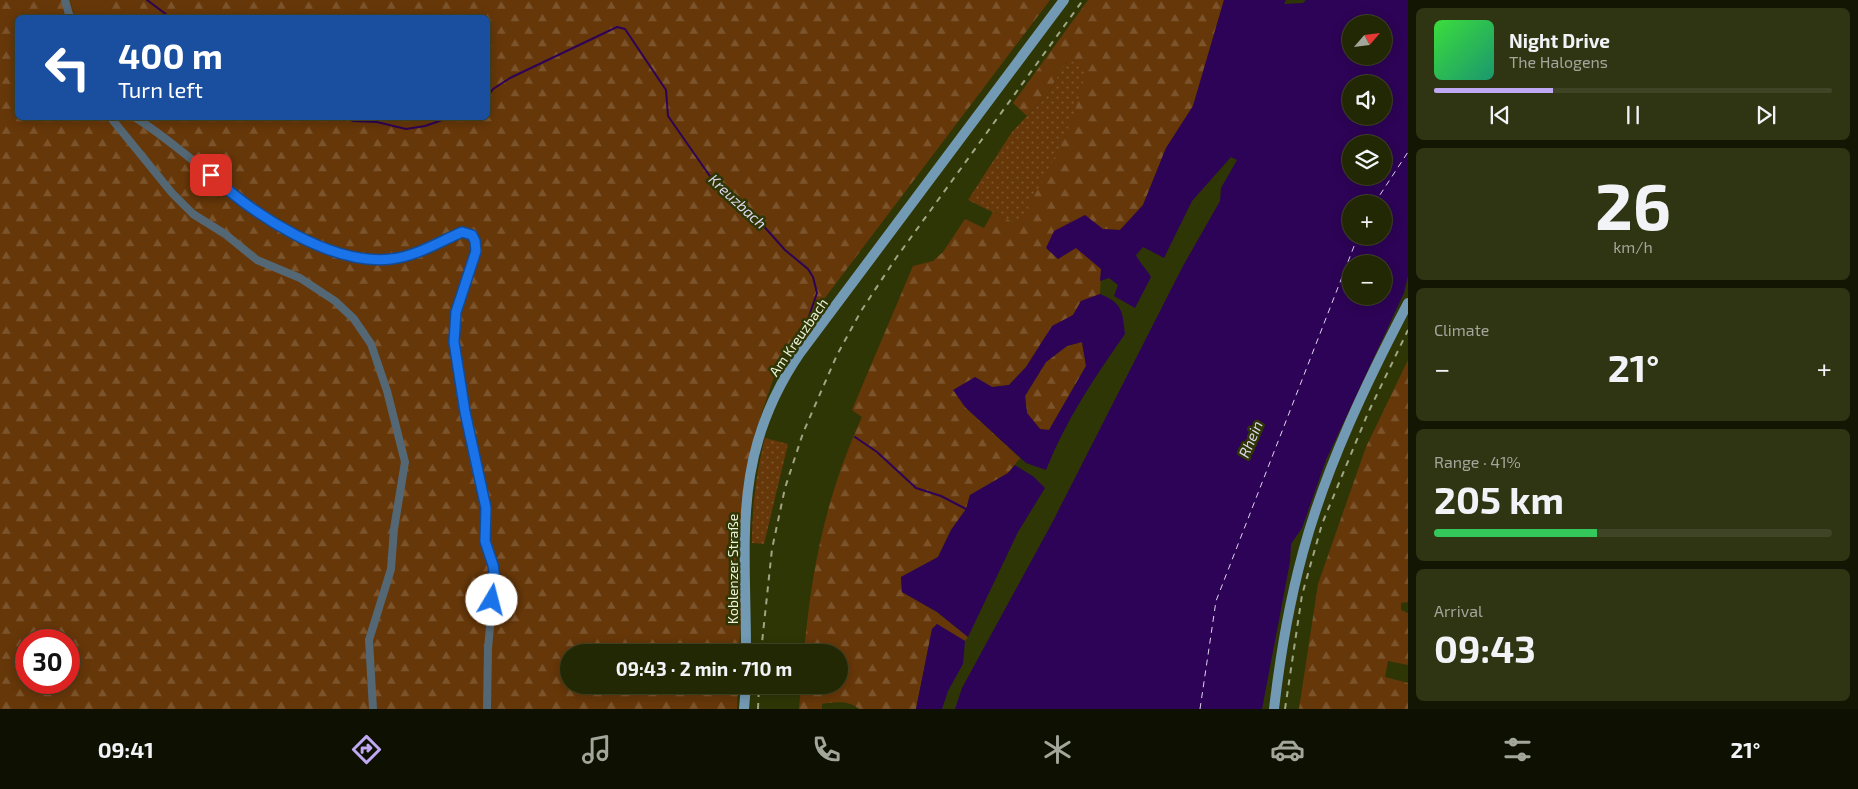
<!DOCTYPE html>
<html lang="en">
<head>
<meta charset="utf-8">
<style>
  :root { --surface:#232804; --page:#2f3413; --text:#f1f3f6; --muted:#a3a69a; --line:#404426; --accent:#bfa8f4 }
  body { margin:0; font-family:"Exo 2",sans-serif; background:var(--page); color:var(--text); height:100vh; display:flex; flex-direction:column; font-size:19px; white-space:nowrap }
  * { box-sizing:border-box; margin:0 }
  p { font-size:16px; color:var(--muted) }
  .icon { flex:none; width:28px; height:28px; fill:none; stroke:currentColor; stroke-width:2; stroke-linecap:round; stroke-linejoin:round }
  .map { position:relative; flex:1; overflow:hidden }
  .panel { display:flex; flex-direction:column; gap:8px; padding:8px; background:#131602; width:450px }
  .panel>* { flex:none }
  .banner { position:absolute; left:15px; top:15px; width:475px; height:105px; border-radius:8px; box-shadow:0 2px 12px #0003,0 0 0 1px var(--line); background:#1a4fa0; color:#fff; overflow:hidden }
  .needle { width:32px; rotate:62deg }
  .fabs { position:absolute; left:1342px; top:15px; display:grid; gap:10px }
  .fabs a { display:grid; place-items:center; width:50px; height:50px; border-radius:50%; background:var(--surface); box-shadow:0 2px 12px #0003,0 0 0 1px var(--line); font-size:25px }
  .speed { position:absolute; left:15px; top:629px; display:flex; gap:10px; font-size:25px; font-weight:700; text-align:center }
  .speed>* { display:grid; place-content:center; width:65px; height:65px; border-radius:50%; background:var(--surface); box-shadow:0 2px 12px #0003,0 0 0 1px var(--line); line-height:1 }
  .speed .limit { border:8px solid #d22; background:#fff; color:#111 }
  .pin { position:absolute; display:grid; place-items:center; width:42px; height:42px; color:#fff; margin:-21px; border-radius:10px; box-shadow:0 2px 8px #0006 }
  .me { position:absolute; width:55px; margin:-28px; rotate:8deg; stroke-linejoin:round; filter:drop-shadow(0 0 4px #0008) }
  .turn { display:flex; align-items:center; gap:18px; height:105px; padding:0 20px; font-size:22px }
  .turn .icon { width:65px; height:65px; stroke-width:2.5 }
  .turn b { display:block; font-size:35px; line-height:42px }
  .big { font-size:38px; font-weight:700; line-height:1.1 }
  .panel .card { flex:1; display:flex; flex-direction:column; justify-content:center; gap:8px; min-width:0; padding:0 18px; border-radius:8px; background:var(--page) }
  .panel .dial { align-items:center; gap:0 }
  .dial b { font-size:65px; line-height:1 }
  .song { display:flex; align-items:center; gap:15px }
  .cover { width:60px; height:60px; border-radius:8px; background:linear-gradient(135deg,hsl(120 70% 55%),hsl(160 70% 35%)) }
  .played { height:5px; border-radius:2px; background:linear-gradient(90deg,var(--accent) 30%,var(--line) 30%) }
  .keys { display:flex; justify-content:space-around; direction:ltr }
  .heat { display:flex; justify-content:space-between; align-items:center; font-size:28px; direction:ltr }
  .charge { height:8px; border-radius:4px; background:linear-gradient(90deg,#34c759 41%,var(--line) 0) }
  .trip { position:absolute; left:560px; top:644px; width:288px; height:50px; border-radius:25px; background:var(--surface); box-shadow:0 2px 12px #0003,0 0 0 1px var(--line); font-weight:700; line-height:50px; text-align:center }
  .tab-bar { display:flex; height:80px; justify-content:space-around; align-items:center; background:#0e1002; color:var(--muted) }
  .tab-bar .icon { width:35px; height:35px }
  .tab-bar .current { color:var(--accent) }
  .tab-bar b { font-size:22px; color:var(--text) }
  main { display:flex; flex:1; min-height:0 }
  .map>svg:first-child { display:block }
  .grass { fill:#663709 }
  .forest { fill:url(#forest-firs); fill-rule:evenodd }
  .park { fill:url(#park-dots) }
  .water { fill:#2d0357; fill-rule:evenodd }
  .lines { fill:none; stroke-linecap:round; stroke-linejoin:round }
  .stream { stroke:#2d0357; stroke-width:2 }
  .ferry { stroke:#ddd6ee; stroke-width:1; stroke-dasharray:6 5; stroke-linecap:butt }
  .minor { stroke:#546774; stroke-width:8 }
  .major { stroke:#739ab4; stroke-width:10 }
  .rail { stroke:#a0a684; stroke-width:2; stroke-dasharray:6 6; stroke-linecap:butt }
  .route-casing { stroke:#114b97; stroke-width:12 }
  .route { stroke:#1a73e8; stroke-width:9 }
  .labels { text-anchor:middle; dominant-baseline:central; stroke-width:5; stroke-linejoin:round; paint-order:stroke }
  .street-label { font-size:14px; fill:#ebf1d8; stroke:#2f3605 }
  .water-label { font-size:15px; font-style:italic; fill:#ddd6ee; stroke:#2f3605 }
</style>
</head>
<body>
<main>
<div class="map">
<svg width="1408" height="709" viewBox="0 0 1408 709">
  <defs>
    <pattern id="forest-firs" width="22" height="20" patternUnits="userSpaceOnUse" patternTransform="scale(1.25)"><rect width="22" height="20" fill="#663709"/><path d="M5 1l3.5 6h-7zM16 11l3.5 6h-7z" fill="#7c542c"/></pattern>
    <pattern id="park-dots" width="8" height="8" patternUnits="userSpaceOnUse" patternTransform="scale(1.25)"><rect width="8" height="8" fill="#663709"/><path d="M2 2h.1M6 6h.1" fill="none" stroke="#7c542c" stroke-width="1.8" stroke-linecap="round"/></pattern>
  </defs>
  <rect width="100%" height="100%" fill="#2f3605"/>
  <path class="grass" d="M70,0H105L115,17H75Z"/>
  <g class="forest">
    <path d="M0,0H70L75,17L18,18V118H488V18H115L105,0H1050L781,356L756,430L744,482L740,549L730,577L734,586L742,595L739,652H569V685H738L737,709H0ZM26,640H69V682H26Z"/>
    <path d="M1088,0H1224L1193,106L1166,148L1143,205L1120,230L1103,229L1076,247L1101,269L1100,294L1081,301L1073,315L1052,327L1026,367L1009,385L992,387L975,377L965,407L1020,458L1008,473L970,495L966,509L951,530L938,557L901,577L902,592L937,612L968,637L965,641L937,624L932,629L916,709H859C848,700 836,702 822,704V709H799L801,685H839V652H804C812,566 826,496 862,417L852,410L913,266L933,261L943,252L965,219L984,228L993,212L1015,223L1068,59L1047,95L1027,116L1013,103Z"/>
    <path d="M1082,342L1086,366L1049,430L1040,429L1027,413L1025,396L1046,362L1067,346Z"/>
    <path d="M1408,360V602L1401,603V610L1408,613V665L1388,661L1385,677L1408,683V709H1299L1318,584L1366,447Z"/>
  </g>
  <g class="park">
    <path d="M1068,59L1085,69C1080,117 1045,174 1023,218L1015,223L968,200L1012,132L1047,95Z"/>
    <path d="M765,438L788,444L764,544L752,543C752,507 756,473 765,438Z"/>
  </g>
  <g class="water">
    <path d="M1224,0H1286L1284,4L1303,3L1306,0H1408V276L1404,293L1326,460L1302,528L1291,544L1290,562L1262,709H955L962,688L1052,523L1183,266L1220,201L1221,188L1237,160L1231,157L1192,201L1164,258L1143,247L1136,255C1140,264 1147,269 1151,277L1135,308L1114,296L1118,285L1109,278L1100,281L1101,269L1076,248L1058,259L1046,248L1054,231L1085,215L1103,229L1120,230L1143,205L1166,148L1193,106ZM1351,24H1384V56H1351ZM1351,84H1384V116H1351ZM1351,144H1384V176H1351ZM1351,204H1384V236H1351ZM1351,264H1384V296H1351Z"/>
    <path d="M1100,294C1123,304 1122,310 1125,334C1094,378 1066,420 1046,470L1026,463L965,407L953,390L975,377L992,387L1009,385L1026,367L1052,326L1073,315L1081,301ZM1082,342L1086,366L1049,430L1040,429L1027,413L1025,396L1046,362L1067,346Z"/>
    <path d="M1015,465L1034,477L1045,488L1018,532L968,637L937,612L902,592L901,577L938,557L951,530L966,509L970,495L1008,473Z"/>
    <path d="M937,624L965,641L963,664L948,691L942,709H916L932,629Z"/>
  </g>
  <g class="lines">
    <g class="stream">
      <path d="M147,0L171,18"/>
      <path d="M488,96L493,89L510,78L617,27L625,29L666,90L668,116L714,182L750,211L785,250L808,269L813,277L817,293L807,322L791,349"/>
      <path d="M346,118L353,121L377,122L406,129L425,126L448,118"/>
      <path d="M855,437L877,452L916,488L941,496L966,509"/>
    </g>
    <g class="ferry">
      <path d="M1374,204L1408,152"/>
      <path d="M1200,709L1216,601L1358,236"/>
    </g>
    <g class="minor">
      <path d="M65,0L70,18"/>
      <path d="M111,118L172,193L193,214L225,234L257,260L300,278L335,301L354,319L371,344L387,391L405,462L394,529L391,569L369,640L373,709"/>
      <path d="M136,118C211,165 276,251 371,259C393,260 414,254 434,246C445,242 458,231 469,233L475,241V251L457,312L454,342L475,467L486,508L485,541L495,575L488,648L487,709"/>
    </g>
    <g class="major">
      <path d="M746,652C746,538 731,454 800,353L1064,0"/>
      <path d="M744,709L746,685"/>
      <path d="M1274,709C1280,657 1289,603 1303,552C1326,467 1367,381 1408,303"/>
    </g>
    <g class="rail">
      <path d="M761,652L772,549L785,488L803,433L837,355L861,311L896,258L1083,0"/>
      <path d="M758,709L759,685"/>
      <path d="M1285,709L1302,595L1322,524L1368,413L1408,330"/>
    </g>
  </g>
  <g class="lines">
    <g class="route-casing">
      <path id="route" d="M211,175C253,214 331,266 391,259C417,256 439,242 462,232L472,235L475,241L476,251L456,312L454,342L465,412L486,508L485,541L493,565L495,579L492,600"/>
    </g>
    <use href="#route" class="route"/>
  </g>
  <g class="labels">
    <g class="street-label">
      <text transform="translate(798 337) rotate(-55)">Am Kreuzbach</text>
      <text transform="translate(732 569) rotate(-90)">Koblenzer Straße</text>
    </g>
    <g class="water-label">
      <text transform="translate(738 201) rotate(43)">Kreuzbach</text>
      <text transform="translate(1250 439) rotate(-67)">Rhein</text>
    </g>
  </g>
</svg>
<div class="fabs">
<a><svg class="needle" viewBox="-14 -14 28 28"><path d="M0-13l5 13h-10z" fill="#e53935"/><path d="M0 13l5-13h-10z" fill="#a3a69a"/></svg></a>
<a><svg class="icon" aria-label="sound" viewBox="0 0 24 24"><path d="M4 9h4l5-4v14l-5-4H4zM17 9q2 3 0 6"/></svg></a>
<a><svg class="icon" aria-label="layers" viewBox="0 0 24 24"><path d="M12 4l9 5-9 5-9-5zM3 14l9 5 9-5"/></svg></a>
<a>+</a>
<a>−</a>
</div>
<div class="speed"><div class="limit">30</div></div>
<div class="pin" style="left:211px;top:175px;background:#d93025"><svg class="icon" aria-label="arrive" viewBox="0 0 24 24"><path d="M6 21V4h12l-3 4 3 4H6"/></svg></div>
<svg class="me" style="left:492px;top:600px" viewBox="-20 -20 40 40"><circle r="19" fill="#fff"/><path d="M0-13L10 11 0 6-10 11z" fill="#1a73e8"/></svg>
<div class="trip">09:43 · 2 min · 710 m</div>
<div class="banner">
<div class="turn"><svg class="icon" aria-label="left" viewBox="0 0 24 24"><path d="M17 20v-9H6M10 6l-5 5 5 5"/></svg><div><b>400 m</b>Turn left</div></div>
</div>
</div>
<section class="panel">
<div class="card">
<div class="song"><i class="cover"></i><div><b>Night Drive</b><p>The Halogens</p></div></div>
<div class="played"></div>
<div class="keys"><svg class="icon" aria-label="previous" viewBox="0 0 24 24"><path d="M18 5L8 12l10 7zM5 5v14"/></svg><svg class="icon" aria-label="pause" viewBox="0 0 24 24"><path d="M8 5v14M16 5v14"/></svg><svg class="icon" aria-label="next" viewBox="0 0 24 24"><path d="M6 5l10 7-10 7zM19 5v14"/></svg></div>
</div>
<div class="card dial"><b>26</b><p>km/h</p></div>
<div class="card"><p>Climate</p>
<div class="heat"><a>−</a><b class="big">21°</b><a>+</a></div>
</div>
<div class="card"><p>Range · 41%</p><b class="big">205 km</b><div class="charge"></div></div>
<div class="card"><p>Arrival</p><b class="big">09:43</b></div>
</section>
</main>
<nav class="tab-bar">
<b>09:41</b>
<svg class="icon current" aria-label="directions" viewBox="0 0 24 24"><path d="M12 3l9 9-9 9-9-9zM9 14v-3h6M13 9l2 2-2 2"/></svg>
<svg class="icon" aria-label="music" viewBox="0 0 24 24"><path d="M9 18V5l10-2v13"/><circle cx="6" cy="18" r="3"/><circle cx="16" cy="16" r="3"/></svg>
<svg class="icon" aria-label="phone" viewBox="0 0 24 24"><path d="M5 4h4l2 5-3 2q2 4 5 5l2-3 5 2v4C11 20 4 13 5 4z"/></svg>
<svg class="icon" aria-label="climate" viewBox="0 0 24 24"><path d="M12 3v18M4 7l16 10M4 17L20 7"/></svg>
<svg class="icon" aria-label="car" viewBox="0 0 24 24"><path d="M5 17H2v-5l4-1 3-4h7l3 4 3 1v5h-3M9 17h6M6 11h13"/><circle cx="7" cy="17" r="2"/><circle cx="17" cy="17" r="2"/></svg>
<svg class="icon" aria-label="filters" viewBox="0 0 24 24"><path d="M4 7h16M4 17h16"/><circle cx="9" cy="7" r="2"/><circle cx="15" cy="17" r="2"/></svg>
<b>21°</b>
</nav>
</body>
</html>
